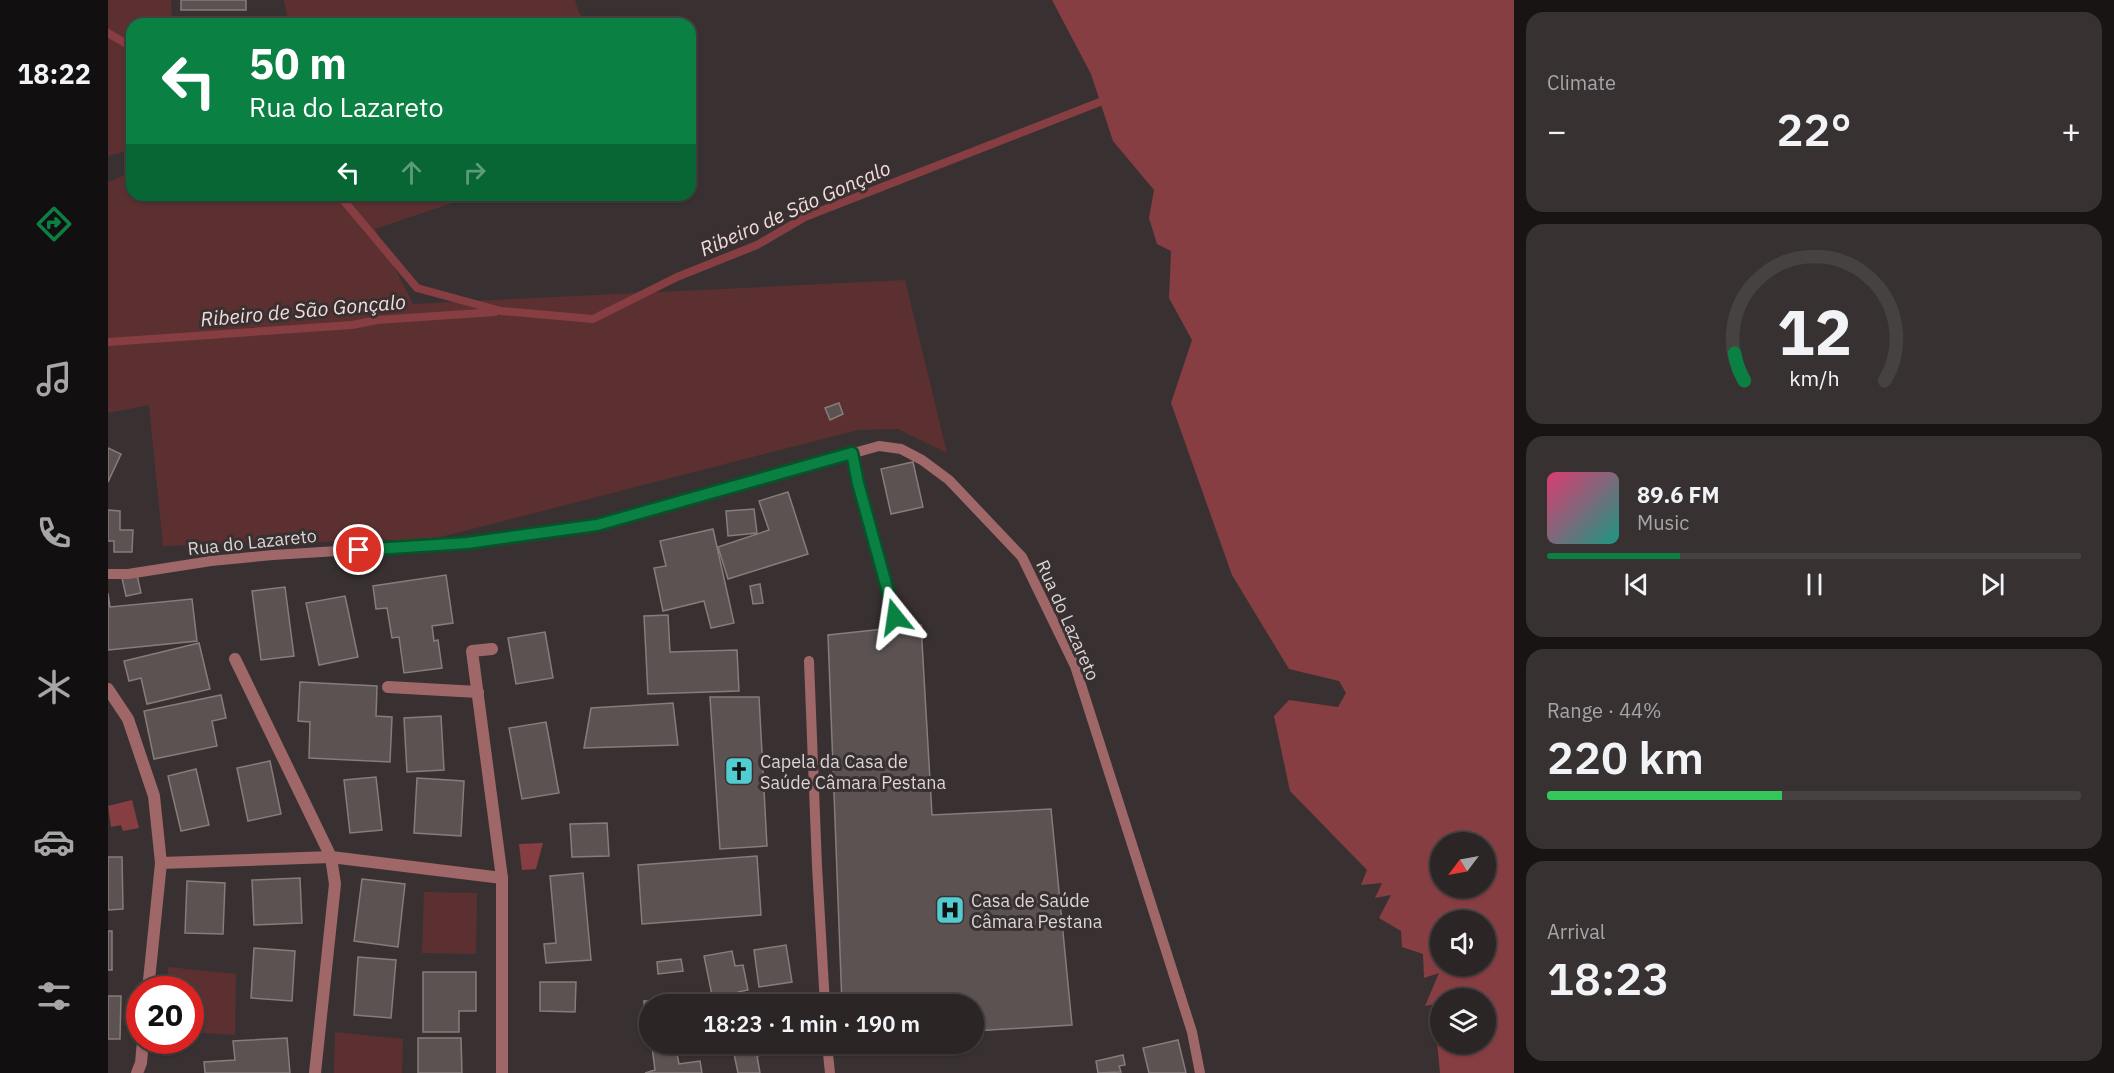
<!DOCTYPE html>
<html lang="en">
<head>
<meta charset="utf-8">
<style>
  :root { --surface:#2b2525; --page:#373132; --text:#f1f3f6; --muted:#a6a5a7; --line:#474242; --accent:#0b8043 }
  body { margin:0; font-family:"IBM Plex Sans",sans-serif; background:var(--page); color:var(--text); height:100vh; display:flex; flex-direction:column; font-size:22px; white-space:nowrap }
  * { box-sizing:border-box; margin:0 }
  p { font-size:20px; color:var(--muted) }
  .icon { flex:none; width:33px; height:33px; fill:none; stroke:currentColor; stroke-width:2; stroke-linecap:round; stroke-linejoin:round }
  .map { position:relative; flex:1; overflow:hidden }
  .sheet { display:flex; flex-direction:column; gap:12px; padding:12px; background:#181414; width:600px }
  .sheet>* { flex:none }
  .guide { position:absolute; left:18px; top:18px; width:570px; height:183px; border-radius:18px; box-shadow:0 2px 4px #0004,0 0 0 2px var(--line); background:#0b8043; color:#fff; overflow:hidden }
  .needle { width:39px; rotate:238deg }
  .controls { position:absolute; left:1322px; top:832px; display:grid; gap:12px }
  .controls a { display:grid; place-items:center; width:66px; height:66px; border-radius:50%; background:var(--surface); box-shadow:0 2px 4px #0004,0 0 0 2px var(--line); font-size:30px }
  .speed { position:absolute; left:18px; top:976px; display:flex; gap:12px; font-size:30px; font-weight:700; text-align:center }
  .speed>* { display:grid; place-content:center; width:78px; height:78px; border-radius:50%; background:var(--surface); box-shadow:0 2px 4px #0004,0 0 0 2px var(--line); line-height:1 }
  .speed .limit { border:9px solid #d22; background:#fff; color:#111 }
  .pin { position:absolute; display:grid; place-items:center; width:51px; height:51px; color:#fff; margin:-26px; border:3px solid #fff; border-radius:50%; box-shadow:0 2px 6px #0007 }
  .me { position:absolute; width:66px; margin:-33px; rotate:345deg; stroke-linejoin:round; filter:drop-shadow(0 0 4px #0008) }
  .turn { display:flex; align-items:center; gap:21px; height:126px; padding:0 24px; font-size:27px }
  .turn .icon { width:78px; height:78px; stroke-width:2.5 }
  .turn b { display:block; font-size:42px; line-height:51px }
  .lanes { display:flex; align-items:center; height:57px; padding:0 24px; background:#0003; justify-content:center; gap:30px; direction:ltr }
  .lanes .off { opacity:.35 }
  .big { font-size:45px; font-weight:600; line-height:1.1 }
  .sheet .card { flex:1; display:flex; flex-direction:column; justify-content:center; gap:9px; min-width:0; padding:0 21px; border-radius:18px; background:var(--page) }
  .sheet .dial { align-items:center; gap:0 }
  .dial svg { height:156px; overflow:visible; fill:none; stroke:var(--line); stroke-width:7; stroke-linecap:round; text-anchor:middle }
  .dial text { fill:var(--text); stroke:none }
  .song { display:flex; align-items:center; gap:18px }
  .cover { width:72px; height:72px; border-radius:9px; background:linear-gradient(135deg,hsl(340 70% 55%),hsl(170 70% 35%)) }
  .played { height:6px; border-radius:3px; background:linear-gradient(90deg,var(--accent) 25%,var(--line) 25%) }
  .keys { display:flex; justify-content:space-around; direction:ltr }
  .heat { display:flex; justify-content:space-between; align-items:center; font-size:33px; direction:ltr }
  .charge { height:9px; border-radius:4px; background:linear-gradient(90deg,#34c759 44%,var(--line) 0) }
  .trip { position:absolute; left:531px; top:994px; width:345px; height:60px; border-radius:30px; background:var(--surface); box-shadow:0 2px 4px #0004,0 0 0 2px var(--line); font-weight:600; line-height:60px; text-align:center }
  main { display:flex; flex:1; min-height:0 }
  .tabs { display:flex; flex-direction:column; width:108px; justify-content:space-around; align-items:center; background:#110f0f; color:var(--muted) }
  .tabs .icon { width:42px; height:42px }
  .tabs .selected { color:var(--accent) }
  .tabs b { font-size:27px; color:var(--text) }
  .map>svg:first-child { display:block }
  .green { fill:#5c3031 }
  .water { fill:#873e42; fill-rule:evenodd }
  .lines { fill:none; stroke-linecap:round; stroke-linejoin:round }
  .stream { stroke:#873e42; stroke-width:8 }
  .building { fill:#5c5252; stroke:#867c7c; stroke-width:1.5 }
  .lane { stroke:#9f6768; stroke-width:10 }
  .street { stroke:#9f6768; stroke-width:12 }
  .route-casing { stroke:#07532c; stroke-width:15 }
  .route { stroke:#0b8043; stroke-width:10 }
  .labels { text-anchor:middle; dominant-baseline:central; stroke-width:6; stroke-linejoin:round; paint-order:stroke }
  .street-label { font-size:18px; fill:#dbd6d5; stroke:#393131 }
  .poi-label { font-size:18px; fill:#dbd6d5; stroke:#393131; text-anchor:start }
  .water-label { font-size:20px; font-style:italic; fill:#f4dcdc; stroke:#393131 }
</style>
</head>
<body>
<main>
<nav class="tabs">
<b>18:22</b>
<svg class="icon selected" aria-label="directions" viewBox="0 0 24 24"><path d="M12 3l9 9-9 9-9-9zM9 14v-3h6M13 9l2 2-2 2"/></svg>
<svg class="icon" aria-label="music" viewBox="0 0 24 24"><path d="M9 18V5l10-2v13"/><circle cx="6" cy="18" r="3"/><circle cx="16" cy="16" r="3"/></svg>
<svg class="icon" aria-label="phone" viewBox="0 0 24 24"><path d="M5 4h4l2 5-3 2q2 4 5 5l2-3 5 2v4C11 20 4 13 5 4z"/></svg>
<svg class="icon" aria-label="climate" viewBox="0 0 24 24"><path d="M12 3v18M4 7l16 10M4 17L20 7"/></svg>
<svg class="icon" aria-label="car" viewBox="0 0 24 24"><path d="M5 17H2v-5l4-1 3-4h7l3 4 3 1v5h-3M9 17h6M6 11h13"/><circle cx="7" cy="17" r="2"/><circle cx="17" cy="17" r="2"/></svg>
<svg class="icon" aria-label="filters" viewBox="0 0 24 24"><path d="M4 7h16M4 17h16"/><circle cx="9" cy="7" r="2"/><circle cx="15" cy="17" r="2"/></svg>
</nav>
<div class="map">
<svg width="1406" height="1073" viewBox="0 0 1406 1073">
  <rect width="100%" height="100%" fill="#393131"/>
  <g class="green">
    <path d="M0,0H63L64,24H24V147L19,151L0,156Z"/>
    <path d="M176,0H467L471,13L483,24H181Z"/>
    <path d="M24,172V195H368L267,229L305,304L797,280L839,453L790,429L750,430L325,539L55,546L41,405L0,413V182Z"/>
    <path d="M316,892L369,893L368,954L314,953Z"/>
    <path d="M60,967L128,974L127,1035L83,1032L82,990H60Z"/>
    <path d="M227,1032L295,1039L294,1073H226Z"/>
  </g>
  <g class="water">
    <path d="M944,0H1406V1073H1332L1327,1020L1332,1019V1044H1377V999H1332V1003L1317,1006L1331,973L1316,978L1315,954L1294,947L1293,931L1271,918L1283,895L1267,898L1274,883L1253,885L1259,870L1182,791L1166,716L1181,700L1230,707L1238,693L1231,681L1181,669L1124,575L1063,403L1084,340L1061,298L1063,251L1049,244L1041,218L1046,190L1005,141L983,74ZM1332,843H1377V888H1332ZM1332,921H1377V966H1332Z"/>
    <path d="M24,800L31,828L15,831L13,825L3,827L0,806Z"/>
    <path d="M435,843L428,869L414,870L411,844Z"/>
  </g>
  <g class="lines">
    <g class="stream">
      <path d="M0,33L24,47"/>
      <path d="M231,195L309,288L393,311L485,319L569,277L649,245L697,217L992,102"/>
      <path d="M0,342L244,325L269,320L387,312"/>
    </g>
  </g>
  <g class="building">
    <rect x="73" y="0" width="65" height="10"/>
    <path d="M731,403L735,414L722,420L717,408Z"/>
    <path d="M0,448L13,454L0,482Z"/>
    <path d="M805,462L815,507L783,514L773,469Z"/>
    <path d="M680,492L700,554L620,579L610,547L661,530L651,501Z"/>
    <path d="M646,509L649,533L620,536L618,511Z"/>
    <path d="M0,510L12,511V530H25L24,552H6V541H0Z"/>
    <path d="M605,529L626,623L603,628L596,601L555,611L546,568L558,566L552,541Z"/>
    <path d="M29,575L33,593L18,596L14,578Z"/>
    <path d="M338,575L345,623L324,626L326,641L330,640L334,668L296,673L291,637L284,638L279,608L268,609L265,586Z"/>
    <path d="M652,584L655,603L645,604L642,586Z"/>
    <path d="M177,587L186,656L153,660L144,591Z"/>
    <path d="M0,593L2,607L84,599L89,641L0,650Z"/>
    <path d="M237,596L250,657L211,665L198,603Z"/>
    <path d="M560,615L562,652L629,650L631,691L540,694L536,616Z"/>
    <path d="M813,625L824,815L943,809L964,1025L866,1031V1005H734L720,635Z"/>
    <path d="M437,632L445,678L408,684L400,638Z"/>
    <path d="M91,643L102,689L39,704L33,678L21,681L16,661Z"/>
    <path d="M192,682L269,686L268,716L284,717L282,762L201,758L202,722L190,721Z"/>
    <path d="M113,695L118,718L104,721L109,746L46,759L36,711Z"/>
    <path d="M602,697H651L659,846L612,849Z"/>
    <path d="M565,703L570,745L476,748L483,708Z"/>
    <path d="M333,716L336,770L299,772L296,718Z"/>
    <path d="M438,722L451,793L414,799L401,728Z"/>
    <path d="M162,761L173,814L140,821L129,768Z"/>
    <path d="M88,769L101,825L73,831L60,776Z"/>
    <path d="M268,777L274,830L242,833L236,780Z"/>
    <path d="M309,778L356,781L353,836L306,833Z"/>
    <path d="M499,823L501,856L464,857L462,824Z"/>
    <path d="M649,856L653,915L534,924L530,865Z"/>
    <path d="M0,857H14L15,909L0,910Z"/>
    <path d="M475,873L483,960L438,963L436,944L448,943L442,876Z"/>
    <path d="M192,878L194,923L146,925L144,880Z"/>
    <path d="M254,879L297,884L290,947L246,941Z"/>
    <path d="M79,881L117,883L115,934L77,933Z"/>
    <rect x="0" y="931" width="4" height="39"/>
    <path d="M678,945L684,982L651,987L646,950Z"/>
    <path d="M146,948L187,951L184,1001L143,998Z"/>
    <path d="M624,951L627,966L635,965L640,990L630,992L632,1003L606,1005L596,956Z"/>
    <path d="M250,957L288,960L283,1018L246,1015Z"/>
    <path d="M573,959L575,971L550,974L549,962Z"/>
    <path d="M315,972H368V1011H351V1032H315Z"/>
    <path d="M432,982H468L467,1012L432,1011Z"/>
    <path d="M0,996H13L12,1039H0Z"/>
    <path d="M573,1000V1005H542V1034H537L536,1001Z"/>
    <path d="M179,1038L182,1073H97L96,1062L127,1060L125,1041Z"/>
    <path d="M310,1038H353L354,1073H310Z"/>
    <path d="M1070,1040L1078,1073H1041L1035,1048Z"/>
    <path d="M567,1044L571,1064L592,1061L594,1073H537L547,1070L544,1047Z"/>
    <path d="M624,1044H656L658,1054L649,1056L652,1073H630Z"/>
    <path d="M1015,1055L1017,1065L1011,1066L1013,1072L990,1073L988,1061Z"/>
  </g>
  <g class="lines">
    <g class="lane">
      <path d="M744,453L750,483L787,617"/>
      <path d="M0,574H20L103,561L165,555L359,543L489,525L771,446L793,449L814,460L841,480L914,557L967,666L1084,1032L1092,1073"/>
      <path d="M701,661L709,866L717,1005"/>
      <path d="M719,1044L722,1073"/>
    </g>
    <g class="street">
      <path d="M384,649L364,651L394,878V1073"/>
      <path d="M127,659L223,857L227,884L207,1073"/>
      <path d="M280,687L370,692"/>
      <path d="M0,689L20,719L46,796L53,863"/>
      <path d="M40,990L53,863L223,857L394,878"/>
      <path d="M29,1073L33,1063L35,1041"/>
    </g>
  </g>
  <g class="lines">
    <g class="route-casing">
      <path id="route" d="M251,550L359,543L489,525L744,453L750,483L787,617"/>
    </g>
    <use href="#route" class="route"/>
  </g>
  <defs>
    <g id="church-square" transform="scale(1.5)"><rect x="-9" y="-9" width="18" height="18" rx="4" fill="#51ccd1" stroke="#393131"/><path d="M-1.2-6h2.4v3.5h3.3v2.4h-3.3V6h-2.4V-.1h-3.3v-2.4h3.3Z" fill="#111"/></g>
    <g id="hospital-square" transform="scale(1.5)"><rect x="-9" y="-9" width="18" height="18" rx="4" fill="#51ccd1" stroke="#393131"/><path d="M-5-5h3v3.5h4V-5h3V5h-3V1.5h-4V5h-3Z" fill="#111"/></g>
  </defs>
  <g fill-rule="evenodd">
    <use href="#church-square" x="631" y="771"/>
    <use href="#hospital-square" x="842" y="910"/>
  </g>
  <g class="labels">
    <g class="street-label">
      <text transform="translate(144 542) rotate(-6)">Rua do Lazareto</text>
      <text transform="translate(960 620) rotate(66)">Rua do Lazareto</text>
    </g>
    <g class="poi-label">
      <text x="652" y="761">Capela da Casa de<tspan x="652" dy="21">Saúde Câmara Pestana</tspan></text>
      <text x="863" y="900">Casa de Saúde<tspan x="863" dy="21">Câmara Pestana</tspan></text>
    </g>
    <g class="water-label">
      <text transform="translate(687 208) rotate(-24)">Ribeiro de São Gonçalo</text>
      <text transform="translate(195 310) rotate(-5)">Ribeiro de São Gonçalo</text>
    </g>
  </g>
</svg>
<div class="controls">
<a><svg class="needle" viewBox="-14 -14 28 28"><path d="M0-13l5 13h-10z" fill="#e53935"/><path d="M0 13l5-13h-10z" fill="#a6a5a7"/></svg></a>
<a><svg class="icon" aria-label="sound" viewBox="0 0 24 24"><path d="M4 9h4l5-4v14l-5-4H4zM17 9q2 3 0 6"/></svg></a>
<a><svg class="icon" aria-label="layers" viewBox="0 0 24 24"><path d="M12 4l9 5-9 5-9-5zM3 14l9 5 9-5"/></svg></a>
</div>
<div class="speed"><div class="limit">20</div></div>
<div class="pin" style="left:251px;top:550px;background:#d93025"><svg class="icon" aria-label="arrive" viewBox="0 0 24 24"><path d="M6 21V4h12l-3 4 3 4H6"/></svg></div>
<svg class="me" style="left:787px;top:617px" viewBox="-20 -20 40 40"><path d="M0-17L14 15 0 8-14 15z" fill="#0b8043" stroke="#fff" stroke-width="4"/></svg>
<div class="trip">18:23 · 1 min · 190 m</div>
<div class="guide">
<div class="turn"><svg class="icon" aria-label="left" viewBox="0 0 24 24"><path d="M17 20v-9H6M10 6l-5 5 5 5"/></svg><div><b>50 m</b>Rua do Lazareto</div></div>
<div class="lanes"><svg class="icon" aria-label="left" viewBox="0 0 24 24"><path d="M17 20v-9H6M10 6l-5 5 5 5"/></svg><svg class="icon off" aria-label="ahead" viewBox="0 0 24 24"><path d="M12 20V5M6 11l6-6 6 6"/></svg><svg class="icon off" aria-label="right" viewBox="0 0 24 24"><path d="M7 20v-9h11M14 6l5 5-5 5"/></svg></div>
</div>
</div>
<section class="sheet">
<div class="card"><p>Climate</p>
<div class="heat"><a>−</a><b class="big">22°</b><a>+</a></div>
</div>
<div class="card dial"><svg viewBox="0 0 100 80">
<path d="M14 69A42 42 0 1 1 86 69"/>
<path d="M14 69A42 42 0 0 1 9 55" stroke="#0b8043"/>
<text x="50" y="56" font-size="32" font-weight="700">12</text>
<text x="50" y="72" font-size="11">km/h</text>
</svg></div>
<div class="card">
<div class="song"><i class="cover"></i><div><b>89.6 FM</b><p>Music</p></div></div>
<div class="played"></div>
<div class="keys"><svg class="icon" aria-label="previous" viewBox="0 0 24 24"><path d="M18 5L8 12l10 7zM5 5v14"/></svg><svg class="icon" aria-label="pause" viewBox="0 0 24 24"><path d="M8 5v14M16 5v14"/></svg><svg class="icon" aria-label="next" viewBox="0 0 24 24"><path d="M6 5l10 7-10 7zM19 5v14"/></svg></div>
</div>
<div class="card"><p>Range · 44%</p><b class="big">220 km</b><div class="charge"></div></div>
<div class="card"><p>Arrival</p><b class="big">18:23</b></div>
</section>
</main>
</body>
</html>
